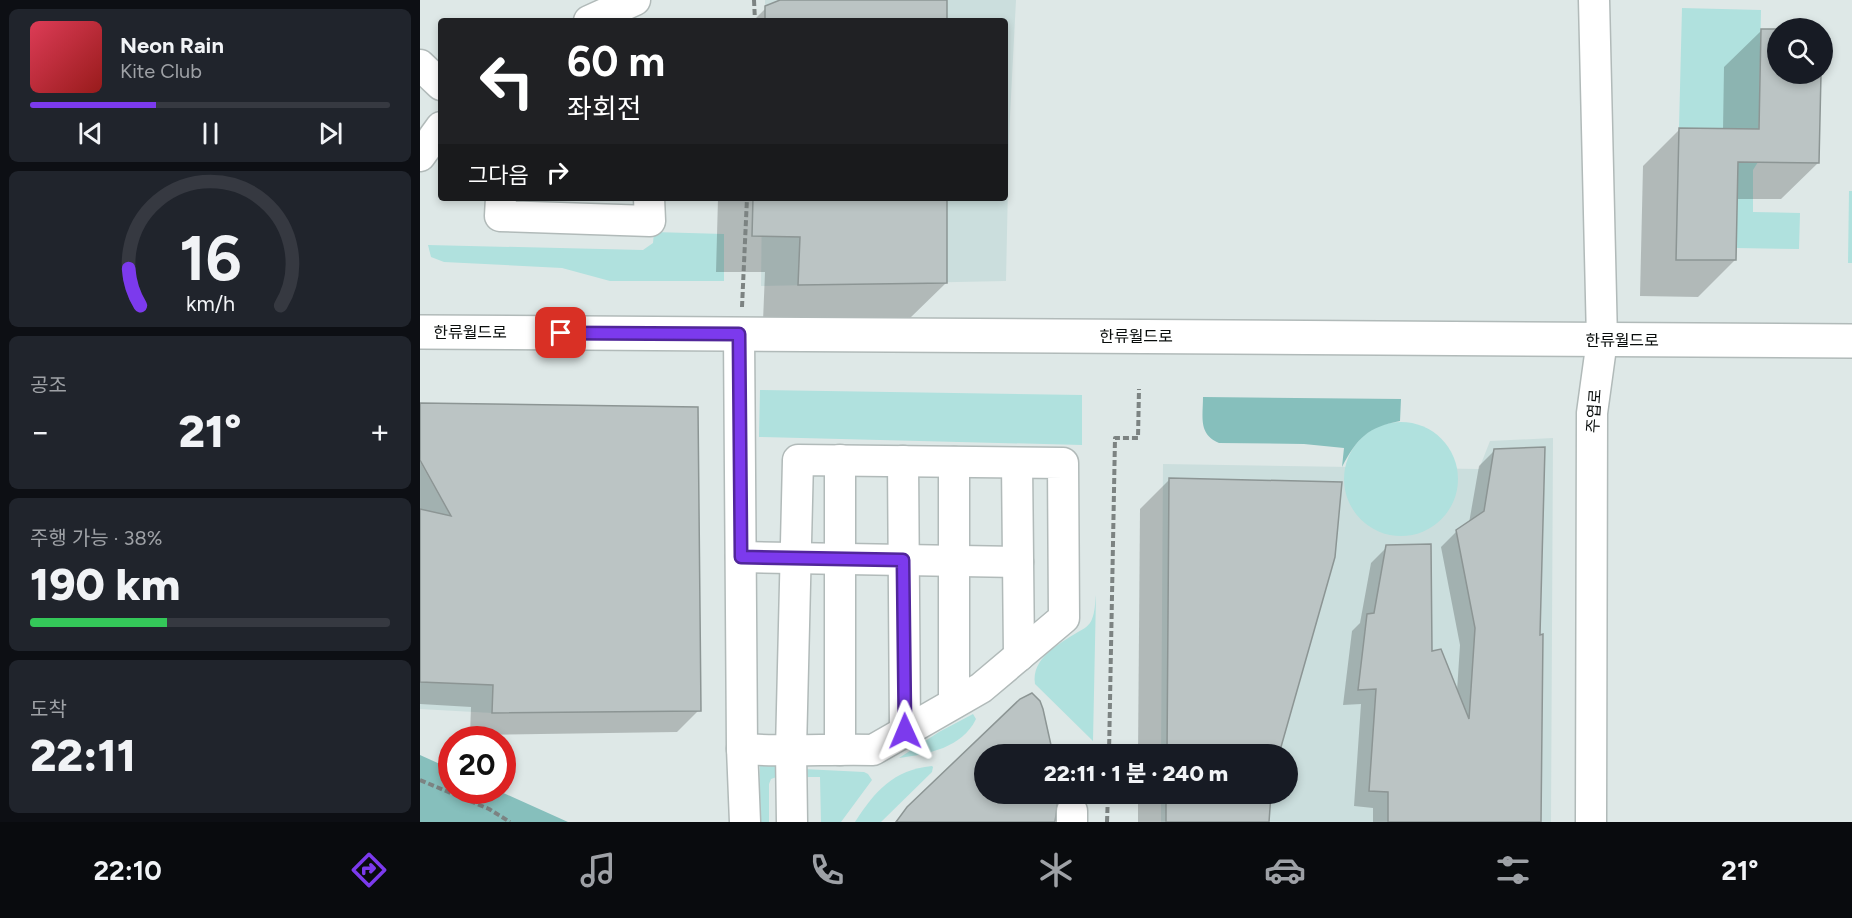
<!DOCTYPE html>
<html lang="ko">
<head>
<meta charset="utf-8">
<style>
  :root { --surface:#171b24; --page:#20242c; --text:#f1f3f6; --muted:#9ea1a6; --line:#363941; --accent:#7c3aed }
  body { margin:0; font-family:Figtree,"Noto Sans KR",sans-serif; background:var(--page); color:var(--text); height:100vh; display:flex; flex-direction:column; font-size:22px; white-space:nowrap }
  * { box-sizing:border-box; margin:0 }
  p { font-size:20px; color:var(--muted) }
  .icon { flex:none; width:33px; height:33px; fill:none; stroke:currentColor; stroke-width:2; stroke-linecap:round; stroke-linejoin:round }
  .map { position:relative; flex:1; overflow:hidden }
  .panel { display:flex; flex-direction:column; gap:9px; padding:9px; background:#0d0f14; width:420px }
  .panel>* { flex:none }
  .guide { position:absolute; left:18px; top:18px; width:570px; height:183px; border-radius:6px; box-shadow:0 3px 9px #0003; background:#202124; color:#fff; overflow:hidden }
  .buttons { position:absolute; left:1347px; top:18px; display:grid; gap:12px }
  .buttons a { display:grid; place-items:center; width:66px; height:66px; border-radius:50%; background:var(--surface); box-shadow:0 3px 9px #0003; font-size:30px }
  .speed { position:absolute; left:18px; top:726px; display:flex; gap:12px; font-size:30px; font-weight:700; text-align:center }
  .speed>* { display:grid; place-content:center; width:78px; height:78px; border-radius:50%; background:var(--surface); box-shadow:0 3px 9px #0003; line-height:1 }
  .speed .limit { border:9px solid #d22; background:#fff; color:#111 }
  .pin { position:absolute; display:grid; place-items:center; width:51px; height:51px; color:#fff; margin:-26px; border-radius:12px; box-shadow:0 3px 9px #0006 }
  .me { position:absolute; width:66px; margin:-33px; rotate:359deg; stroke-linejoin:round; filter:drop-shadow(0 0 4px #0008) }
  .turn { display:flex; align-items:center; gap:21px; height:126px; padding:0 30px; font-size:27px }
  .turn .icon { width:78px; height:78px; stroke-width:2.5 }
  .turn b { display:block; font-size:42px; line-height:51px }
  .then { display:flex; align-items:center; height:57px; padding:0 30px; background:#0003; gap:12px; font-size:22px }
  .big { font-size:45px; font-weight:800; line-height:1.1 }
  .panel .widget { flex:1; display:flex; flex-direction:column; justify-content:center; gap:9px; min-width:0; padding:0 21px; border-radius:9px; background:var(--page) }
  .panel .dial { align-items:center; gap:0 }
  .dial svg { height:156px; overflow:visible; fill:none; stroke:var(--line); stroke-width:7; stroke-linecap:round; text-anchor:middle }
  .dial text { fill:var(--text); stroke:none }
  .song { display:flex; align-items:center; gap:18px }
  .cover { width:72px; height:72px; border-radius:9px; background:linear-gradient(135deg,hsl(350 70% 55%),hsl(0 70% 35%)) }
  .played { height:6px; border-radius:3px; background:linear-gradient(90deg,var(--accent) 35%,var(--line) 35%) }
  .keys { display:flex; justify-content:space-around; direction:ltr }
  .heat { display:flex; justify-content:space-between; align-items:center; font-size:33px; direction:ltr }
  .charge { height:9px; border-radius:4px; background:linear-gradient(90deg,#34c759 38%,var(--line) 0) }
  .trip { position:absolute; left:554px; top:744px; width:324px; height:60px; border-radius:30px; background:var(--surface); box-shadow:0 3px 9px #0003; font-weight:800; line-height:60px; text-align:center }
  .tab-bar { display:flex; height:96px; justify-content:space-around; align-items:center; background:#090b0e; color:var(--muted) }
  .tab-bar .icon { width:42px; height:42px }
  .tab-bar .current { color:var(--accent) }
  .tab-bar b { font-size:27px; color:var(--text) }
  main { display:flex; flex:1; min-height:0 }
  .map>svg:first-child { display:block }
  .built { fill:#cbdedd }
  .green { fill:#b0e1de }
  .forest { fill:#86bfbc }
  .shadow { fill:#0003 }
  .building { fill:#bbc4c4; stroke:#8c9594; stroke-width:1.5 }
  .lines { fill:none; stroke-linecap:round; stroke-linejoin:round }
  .minor-casing { stroke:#b1bab9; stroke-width:33 }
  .major-casing { stroke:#b1bab9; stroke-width:36 }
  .path { stroke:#7c8382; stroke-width:4; stroke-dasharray:6 3; stroke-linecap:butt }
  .minor { stroke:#fff; stroke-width:30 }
  .major { stroke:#fff; stroke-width:33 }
  .route-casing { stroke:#51269a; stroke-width:15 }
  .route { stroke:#7c3aed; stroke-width:10 }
  .labels { text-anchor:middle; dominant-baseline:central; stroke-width:6; stroke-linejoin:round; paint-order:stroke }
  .street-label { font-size:16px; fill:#090d0c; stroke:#fff }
</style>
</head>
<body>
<main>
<section class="panel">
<div class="widget">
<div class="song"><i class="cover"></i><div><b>Neon Rain</b><p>Kite Club</p></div></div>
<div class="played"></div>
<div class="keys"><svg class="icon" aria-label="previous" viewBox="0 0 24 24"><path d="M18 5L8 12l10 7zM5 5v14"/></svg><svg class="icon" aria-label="pause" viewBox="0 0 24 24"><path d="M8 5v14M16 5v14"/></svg><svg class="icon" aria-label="next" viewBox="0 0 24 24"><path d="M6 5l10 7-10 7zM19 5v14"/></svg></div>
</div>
<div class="widget dial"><svg viewBox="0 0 100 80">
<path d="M14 69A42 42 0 1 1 86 69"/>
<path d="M14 69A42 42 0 0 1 8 50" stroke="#7c3aed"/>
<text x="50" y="56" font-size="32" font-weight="700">16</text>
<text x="50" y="72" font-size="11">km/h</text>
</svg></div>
<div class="widget"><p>공조</p>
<div class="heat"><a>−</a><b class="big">21°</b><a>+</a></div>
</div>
<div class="widget"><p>주행 가능 · 38%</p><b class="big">190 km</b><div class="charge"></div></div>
<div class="widget"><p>도착</p><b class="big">22:11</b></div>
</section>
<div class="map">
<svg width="1432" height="822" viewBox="0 0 1432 822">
  <rect width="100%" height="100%" fill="#dee8e7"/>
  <g class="built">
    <path d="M345,0H596L589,136L586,281L341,286L342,198H585V21H345Z"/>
    <path d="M1133,438L1131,822H741V794H867V754H741L743,464L1059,469L1070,441Z"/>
    <path d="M0,462L76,597L72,713L0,709Z"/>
  </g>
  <g class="green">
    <path d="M1262,8L1341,10L1338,162L1333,170V212L1380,213L1379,249L1316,248L1318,129L1259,128Z"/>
    <path d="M1429,191H1432V263H1428Z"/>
    <path d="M234,232L304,234V281H190L142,268L24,262L11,257L8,245L223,250L233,243Z"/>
    <path d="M340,390L662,395V445L339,437Z"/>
    <circle cx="981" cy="479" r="57"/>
    <path d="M676,595L673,741L615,684C611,658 639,644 658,632C664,629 670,625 672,619C675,612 675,603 676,595Z"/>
    <path d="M553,714L556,719C542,748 508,754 479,758L519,732Z"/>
    <path d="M365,760V774L351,779L349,784V822H338L340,761Z"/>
    <path d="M512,766L513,767L512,772L461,822H435C455,791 473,770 512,766Z"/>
    <path d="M383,769L444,772L448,774L452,780L421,822H401L400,777H383Z"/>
  </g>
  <g class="forest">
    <path d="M783,397L981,399L980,421C948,427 937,438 922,467L924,448L884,444L799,443C778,434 783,417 783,397Z"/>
    <path d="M0,755L31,769L32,790L79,791L148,822H0Z"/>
  </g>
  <g class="shadow">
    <path d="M364,0H526L525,21H333L346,8Z"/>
    <path d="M1341,31L1358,74H1400L1398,163L1361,199H1316L1315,260L1278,297L1220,296L1223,166L1260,129L1303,130L1304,67Z"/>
    <path d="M298,198H525L526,283L489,319L343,321L345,272H296Z"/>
    <path d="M0,404L279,710L257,732L50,735L51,707L0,704Z"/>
    <path d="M1075,450L1118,636L1120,822H953V808L934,806L941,704L923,705L932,631L940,623L951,563L967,547L1010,653L1037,691L1040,645L1021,547L1037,531L1049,523L1059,466Z"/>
    <path d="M749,480L913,556L857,754H718L720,509Z"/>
    <path d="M621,710L632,754H564V794H637L633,822H475L488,808Z"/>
    <path d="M718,794H849L848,822H718Z"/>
  </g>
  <g class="building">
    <path d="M360,0H527V21H345V6Z"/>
    <path d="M1341,29H1358V74H1401L1399,163L1318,162L1316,260H1256L1259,128L1339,129Z"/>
    <path d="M333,198H527V283L378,285L380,237L332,236Z"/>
    <path d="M0,403L278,407L281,711L72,713L73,685L0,682V509L31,516L0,460Z"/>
    <path d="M1125,447L1120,635L1123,634L1121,822H968V792L949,791L956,689L938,690L947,614L954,613L966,545L1011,544L1012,651L1021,649L1049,719L1055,628L1036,530L1064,511L1074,449Z"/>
    <path d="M749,478L922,482L915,557L859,754H747Z"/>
    <path d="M612,693L620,701L623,709L633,754H564V794H639L635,822H476L487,807L600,699Z"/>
    <path d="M746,794H851L849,822H746Z"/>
  </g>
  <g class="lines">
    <g class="minor-casing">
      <g id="minor">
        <path d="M169,21L215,0"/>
        <path d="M0,65L21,85"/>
        <path d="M0,156L21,127"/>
        <path d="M81,198L80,216L230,221L229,198"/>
        <path d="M319,334L322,748L325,822"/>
        <path d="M420,460V750"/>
        <path d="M483,461L485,731"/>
        <path d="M597,463L599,656"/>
        <path d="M321,557L598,562"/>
        <path d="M534,703V462"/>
        <path d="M322,749C365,752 409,749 453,750L561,688L644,618L643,463L378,460L371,750L372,822"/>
        <path d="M652,822V811"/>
        <path d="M1171,822L1172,413L1182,340L1174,0"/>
      </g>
    </g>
    <g class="major-casing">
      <path id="major" d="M0,332L1432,341"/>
    </g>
    <g class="path">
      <path d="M334,0L335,21"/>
      <path d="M322,307L327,198"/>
      <path d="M689,754L695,438H718L719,389"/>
      <path d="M0,780L69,809L90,822"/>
      <path d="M687,822L688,794"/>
    </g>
    <use href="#minor" class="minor"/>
    <use href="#major" class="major"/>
  </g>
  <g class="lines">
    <g class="route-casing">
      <path id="route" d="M141,333L319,334L321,557L483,560L485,731"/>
    </g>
    <use href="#route" class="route"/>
  </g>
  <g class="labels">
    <g class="street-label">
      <text x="50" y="332">한류월드로</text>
      <text x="716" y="336">한류월드로</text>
      <text x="1202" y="340">한류월드로</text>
      <text transform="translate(1174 411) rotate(-86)">주엽로</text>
    </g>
  </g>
</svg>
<div class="buttons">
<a><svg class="icon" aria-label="search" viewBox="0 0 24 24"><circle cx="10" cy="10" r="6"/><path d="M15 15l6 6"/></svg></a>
</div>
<div class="speed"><div class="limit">20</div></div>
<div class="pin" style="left:141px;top:333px;background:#d93025"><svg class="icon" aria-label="arrive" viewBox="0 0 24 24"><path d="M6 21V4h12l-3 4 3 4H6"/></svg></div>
<svg class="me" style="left:485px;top:731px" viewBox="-20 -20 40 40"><path d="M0-17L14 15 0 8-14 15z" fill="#7c3aed" stroke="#fff" stroke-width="4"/></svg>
<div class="trip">22:11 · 1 분 · 240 m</div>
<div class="guide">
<div class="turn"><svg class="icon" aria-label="left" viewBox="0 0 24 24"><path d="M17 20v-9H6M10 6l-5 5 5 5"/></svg><div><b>60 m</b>좌회전</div></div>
<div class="then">그다음<svg class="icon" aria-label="right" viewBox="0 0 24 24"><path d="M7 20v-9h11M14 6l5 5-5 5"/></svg></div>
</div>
</div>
</main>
<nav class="tab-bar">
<b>22:10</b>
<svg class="icon current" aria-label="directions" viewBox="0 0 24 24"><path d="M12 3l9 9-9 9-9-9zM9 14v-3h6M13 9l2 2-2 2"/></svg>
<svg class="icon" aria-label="music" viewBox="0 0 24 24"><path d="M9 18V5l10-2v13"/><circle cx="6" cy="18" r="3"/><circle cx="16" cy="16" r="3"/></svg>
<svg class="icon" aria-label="phone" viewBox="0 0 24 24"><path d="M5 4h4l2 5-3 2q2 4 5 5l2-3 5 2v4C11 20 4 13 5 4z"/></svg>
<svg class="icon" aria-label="climate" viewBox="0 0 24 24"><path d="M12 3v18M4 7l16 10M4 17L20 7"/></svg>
<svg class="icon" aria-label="car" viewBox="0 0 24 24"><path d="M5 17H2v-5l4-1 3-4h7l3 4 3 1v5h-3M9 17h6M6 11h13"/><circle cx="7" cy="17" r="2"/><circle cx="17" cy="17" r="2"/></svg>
<svg class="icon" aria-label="filters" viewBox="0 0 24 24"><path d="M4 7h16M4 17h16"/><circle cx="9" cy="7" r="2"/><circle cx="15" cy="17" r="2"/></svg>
<b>21°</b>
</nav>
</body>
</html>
